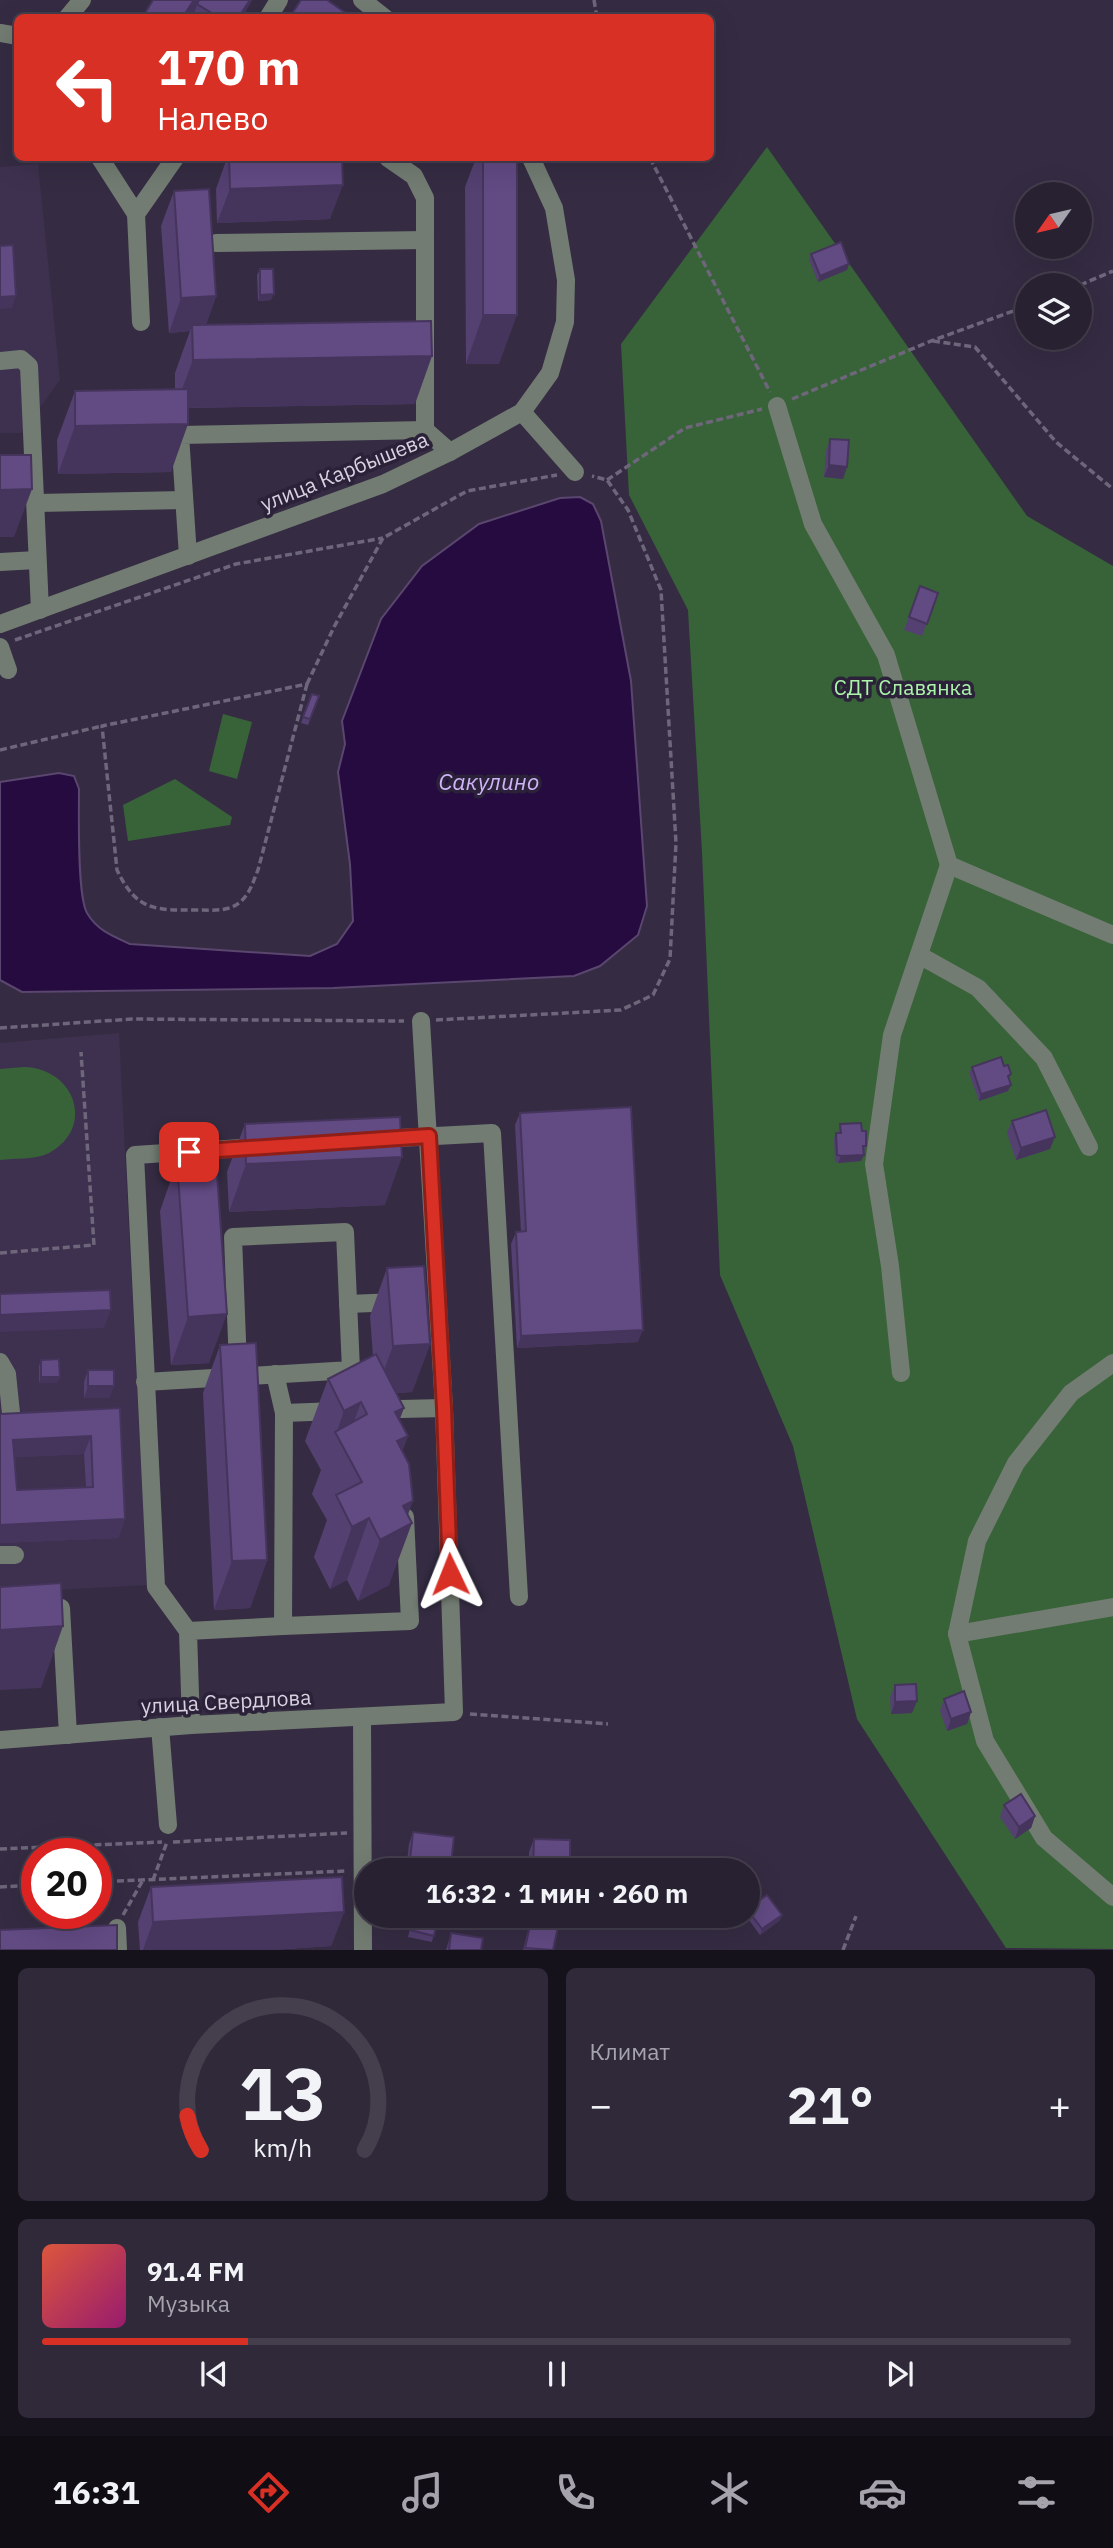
<!DOCTYPE html>
<html lang="ru">
<head>
<meta charset="utf-8">
<style>
  :root { --surface:#282132; --page:#30293a; --text:#f1f3f6; --muted:#a5a3ac; --line:#443e4d; --accent:#d93025 }
  body { margin:0; font-family:"IBM Plex Sans",sans-serif; background:var(--page); color:var(--text); height:100vh; display:flex; flex-direction:column; font-size:26px; white-space:nowrap }
  * { box-sizing:border-box; margin:0 }
  p { font-size:23px; color:var(--muted) }
  .icon { flex:none; width:38px; height:38px; fill:none; stroke:currentColor; stroke-width:2; stroke-linecap:round; stroke-linejoin:round }
  .map { position:relative; height:1950px; overflow:hidden }
  .sheet { display:flex; flex-direction:column; gap:18px; padding:18px; background:#16121c; flex:1 }
  .sheet>* { flex:none }
  .banner { position:absolute; left:14px; top:14px; width:700px; height:147px; border-radius:10px; box-shadow:0 7px 28px #0002,0 0 0 2px var(--line); background:#d93025; color:#fff; overflow:hidden }
  .needle { width:46px; rotate:236deg }
  .tools { position:absolute; left:1015px; top:182px; display:grid; gap:14px }
  .tools a { display:grid; place-items:center; width:77px; height:77px; border-radius:50%; background:var(--surface); box-shadow:0 7px 28px #0002,0 0 0 2px var(--line); font-size:35px }
  .speed { position:absolute; left:21px; top:1838px; display:flex; gap:14px; font-size:35px; font-weight:700; text-align:center }
  .speed>* { display:grid; place-content:center; width:91px; height:91px; border-radius:50%; background:var(--surface); box-shadow:0 7px 28px #0002,0 0 0 2px var(--line); line-height:1 }
  .speed .limit { border:10px solid #d22; background:#fff; color:#111 }
  .pin { position:absolute; display:grid; place-items:center; width:60px; height:60px; color:#fff; margin:-30px; border-radius:14px; box-shadow:0 4px 10px #0006 }
  .me { position:absolute; width:77px; margin:-38px; rotate:358deg; stroke-linejoin:round; filter:drop-shadow(0 0 5px #0008) }
  .turn { display:flex; align-items:center; gap:24px; height:147px; padding:0 28px; font-size:32px }
  .turn .icon { width:91px; height:91px; stroke-width:2.5 }
  .turn b { display:block; font-size:49px; line-height:60px }
  .big { font-size:52px; font-weight:700; line-height:1.1 }
  .sheet .widget { flex:1; display:flex; flex-direction:column; justify-content:center; gap:10px; min-width:0; padding:0 24px; border-radius:10px; background:var(--page) }
  .sheet .dial { align-items:center; gap:0 }
  .dial svg { height:182px; overflow:visible; fill:none; stroke:var(--line); stroke-width:7; stroke-linecap:round; text-anchor:middle }
  .dial text { fill:var(--text); stroke:none }
  .song { display:flex; align-items:center; gap:21px }
  .cover { width:84px; height:84px; border-radius:10px; background:linear-gradient(135deg,hsl(10 70% 55%),hsl(320 70% 35%)) }
  .played { height:7px; border-radius:4px; background:linear-gradient(90deg,var(--accent) 20%,var(--line) 20%) }
  .keys { display:flex; justify-content:space-around; direction:ltr }
  .heat { display:flex; justify-content:space-between; align-items:center; font-size:38px; direction:ltr }
  .sheet .tiles { flex:1; display:grid; gap:18px; grid-template-columns:1fr 1fr }
  .widget:last-child { grid-column:span 2 }
  .trip { position:absolute; left:354px; top:1858px; width:406px; height:70px; border-radius:35px; background:var(--surface); box-shadow:0 7px 28px #0002,0 0 0 2px var(--line); font-weight:700; line-height:70px; text-align:center }
  .dock { display:flex; height:112px; justify-content:space-around; align-items:center; background:#100d14; color:var(--muted) }
  .dock .icon { width:49px; height:49px }
  .dock .selected { color:var(--accent) }
  .dock b { font-size:32px; color:var(--text) }
  .map>svg:first-child { display:block }
  .built { fill:#3d314f }
  .green { fill:#386338 }
  .water { fill:#250b3f; stroke:#5a466f; stroke-width:2 }
  .lines { fill:none; stroke-linecap:round; stroke-linejoin:round }
  .path { stroke:#6e667a; stroke-width:3.5; stroke-dasharray:7 3.5; stroke-linecap:butt }
  .minor { stroke:#727c72; stroke-width:18 }
  .wall { fill:#544071; fill-rule:evenodd }
  .shaded-wall { fill:#45345c }
  .building { fill:#624a83; stroke:#45345c; stroke-width:2; fill-rule:evenodd }
  .route-casing { stroke:#8d1f18; stroke-width:18 }
  .route { stroke:#d93025; stroke-width:12 }
  .labels { text-anchor:middle; dominant-baseline:central; stroke-width:7; stroke-linejoin:round; paint-order:stroke }
  .street-label { font-size:21px; fill:#d7d1e0; stroke:#2b2239 }
  .park-label { font-size:21px; fill:#abf4aa; stroke:#2b2239 }
  .water-label { font-size:23px; font-style:italic; fill:#ceb3f7; stroke:#2b2239 }
</style>
</head>
<body>
<div class="map">
<svg width="1113" height="1950" viewBox="0 0 1113 1950">
  <rect width="100%" height="100%" fill="#352c43"/>
  <g class="built">
    <path d="M38,164L60,380L21,433H0V167Z"/>
    <path d="M119,1033L147,1585L0,1593V1043Z"/>
  </g>
  <g class="green">
    <path d="M767,147L1027,516L1113,566V1949L1006,1948L857,1719L793,1446L720,1275L702,852L688,610L629,495L621,344Z"/>
    <path d="M223,714L252,722L237,779L209,771Z"/>
    <path d="M175,779L232,817L230,825L128,841L123,805Z"/>
    <path d="M24,1067C75,1068 96,1128 49,1153C35,1160 15,1158 0,1160V1069Z"/>
  </g>
  <path class="water" d="M580,497L593,504L601,521L631,681L647,906L638,935L600,966L574,976L333,988L22,992L0,980V782L59,773L74,776L79,789C79,813 77,895 87,913C97,930 112,936 130,944L310,956L337,944L353,921L350,864L338,772L345,744L342,721L381,619L422,566L479,524L560,498Z"/>
  <g class="lines">
    <g class="path">
      <path d="M594,0L597,18"/>
      <path d="M650,158L770,392"/>
      <path d="M1080,285L1113,271"/>
      <path d="M933,341L975,347L1056,442L1113,489"/>
      <path d="M792,399L931,341L1027,306"/>
      <path d="M607,480L685,428L762,409"/>
      <path d="M15,640L236,564L383,538"/>
      <path d="M307,684L334,627L383,538L467,491L557,475"/>
      <path d="M307,684L258,870C253,882 250,894 239,903C227,912 212,910 197,910C156,910 137,912 117,870L102,726Z"/>
      <path d="M0,750L102,726"/>
      <path d="M436,1020L621,1010L653,995L670,959L676,843L661,590L628,510L607,480L592,476"/>
      <path d="M0,1028L132,1019L404,1021"/>
      <path d="M0,1253L94,1245L81,1052"/>
      <path d="M470,1714L608,1724"/>
      <path d="M173,1842L347,1833"/>
      <path d="M0,1849L162,1842"/>
      <path d="M153,1880L167,1842"/>
      <path d="M96,1882L346,1871"/>
      <path d="M0,1887L37,1885"/>
      <path d="M123,1915L143,1880"/>
      <path d="M843,1950L856,1916"/>
    </g>
    <g class="minor">
      <path d="M362,0L385,18"/>
      <path d="M67,18L82,0"/>
      <path d="M268,18L279,0"/>
      <path d="M0,33L18,36"/>
      <path d="M100,158L136,214"/>
      <path d="M388,158L414,176L425,198V430L450,452"/>
      <path d="M216,243L425,240"/>
      <path d="M141,322L136,214L175,158"/>
      <path d="M0,361L21,359L29,366L40,610"/>
      <path d="M777,406L813,524L886,655L949,865L1113,935"/>
      <path d="M522,412L575,472"/>
      <path d="M37,503L184,500"/>
      <path d="M188,556L180,435L425,430"/>
      <path d="M0,562L37,560"/>
      <path d="M0,624L383,484L450,452L522,412L550,373L565,322L566,280L554,208L531,158"/>
      <path d="M0,647L8,670"/>
      <path d="M919,955L978,988L1044,1058L1089,1147"/>
      <path d="M380,1139L492,1133L519,1597"/>
      <path d="M348,1304L397,1302"/>
      <path d="M0,1362L7,1374L11,1413"/>
      <path d="M1113,1363L1071,1393L1016,1463L977,1541L957,1634L985,1741L1044,1838L1113,1897"/>
      <path d="M901,1373L890,1266L874,1164L892,1035L949,865"/>
      <path d="M145,1382L351,1370L345,1232L233,1237L238,1366"/>
      <path d="M400,1409L444,1408"/>
      <path d="M284,1413L337,1411"/>
      <path d="M0,1555H15"/>
      <path d="M58,1608H61L68,1735"/>
      <path d="M283,1626L410,1621L405,1517"/>
      <path d="M188,1631L156,1587L135,1155L258,1147"/>
      <path d="M957,1634L1113,1607"/>
      <path d="M362,1717L363,1950"/>
      <path d="M191,1725L188,1631L283,1626L284,1413L275,1374"/>
      <path d="M160,1727L168,1825"/>
      <path d="M0,1740L191,1725L454,1712L444,1408L421,1021"/>
      <path d="M117,1928L118,1950"/>
    </g>
  </g>
  <g class="wall">
    <path d="M153,0H252L244,14L251,18H195L193,16L192,18H142Z"/>
    <path d="M227,158H342L330,219L217,223L216,189Z"/>
    <path d="M476,158H517L499,364H466L465,187Z"/>
    <path d="M174,191L216,296L206,325L415,404L188,408L171,472L58,474L57,440L75,391L175,390V373L190,331L169,333L161,226Z"/>
    <path d="M811,254L849,264L847,270L818,282L809,260Z"/>
    <path d="M260,269L271,300L258,301L257,275Z"/>
    <path d="M830,439L847,467L843,479L824,477L826,451Z"/>
    <path d="M920,586L938,593L922,636L904,630Z"/>
    <path d="M312,694L319,696L308,725L301,723Z"/>
    <path d="M1004,1066L1011,1074L1009,1080L1011,1085L1008,1091L979,1101L969,1073L972,1067Z"/>
    <path d="M520,1113L638,1342L517,1348L511,1244L516,1232H521L515,1125Z"/>
    <path d="M1012,1121L1050,1149L1016,1160L1007,1133Z"/>
    <path d="M245,1124L385,1205L229,1212L227,1172Z"/>
    <path d="M840,1124L862,1131L866,1146L861,1161L838,1163L835,1161L834,1139L836,1133H838Z"/>
    <path d="M177,1162L209,1363L171,1365L160,1211Z"/>
    <path d="M387,1268L430,1344L412,1392L396,1393L399,1420L408,1436L402,1451L408,1515L389,1585L358,1601L347,1580L330,1589L314,1557L327,1520L312,1494L321,1470L305,1441L328,1379L373,1356L370,1316Z"/>
    <path d="M220,1345L267,1560L250,1608L214,1610L203,1393Z"/>
    <path d="M41,1360L57,1383H39V1366Z"/>
    <path d="M88,1370L114,1386L109,1398H84V1382Z"/>
    <path d="M120,1408L125,1519L118,1538L0,1543V1414ZM84,1454L86,1487L17,1490L15,1457Z"/>
    <path d="M895,1685L912,1713L891,1714L890,1697Z"/>
    <path d="M944,1699L971,1712L967,1724L947,1731L940,1711Z"/>
    <path d="M1004,1805L1035,1816L1031,1828L1015,1839L1000,1817Z"/>
    <path d="M413,1832L449,1871H406L409,1844Z"/>
    <path d="M534,1839L570,1871H529V1852Z"/>
    <path d="M151,1887L344,1912L331,1946L271,1950H140L138,1922Z"/>
    <path d="M747,1909L782,1915L779,1921L760,1935L746,1916H747Z"/>
    <path d="M413,1916H438L432,1942L408,1937Z"/>
    <path d="M531,1921L553,1950H523L527,1934Z"/>
    <path d="M451,1933L481,1950H446Z"/>
  </g>
  <g class="shaded-wall">
    <path d="M194,0H199L192,18H182Z"/>
    <path d="M250,0H252L242,18V12Z"/>
    <path d="M343,185L330,219L217,223L230,189Z"/>
    <path d="M849,264L847,270L818,282L820,276Z"/>
    <path d="M274,294L271,300L258,301L260,295Z"/>
    <path d="M16,296L12,308L0,309V297Z"/>
    <path d="M216,296L204,331L192,325L190,331L169,333L181,298Z"/>
    <path d="M483,315H517L499,364H466Z"/>
    <path d="M432,356L415,404L175,408L193,360Z"/>
    <path d="M188,424L171,472L58,474L75,426Z"/>
    <path d="M829,465L847,467L843,479L824,477Z"/>
    <path d="M32,489L14,537H0V490Z"/>
    <path d="M1011,1085L1008,1091L979,1101L981,1094Z"/>
    <path d="M1055,1137L1050,1149L1016,1160L1021,1148Z"/>
    <path d="M864,1155L861,1161L838,1163L841,1156Z"/>
    <path d="M402,1157L385,1205L229,1212L246,1164Z"/>
    <path d="M111,1310L104,1328L0,1332V1315Z"/>
    <path d="M227,1314L209,1363L171,1365L188,1317Z"/>
    <path d="M643,1330L638,1342L517,1348L521,1336Z"/>
    <path d="M430,1344L412,1392L375,1394L393,1346Z"/>
    <path d="M41,1377H60L57,1383H39Z"/>
    <path d="M88,1386H114L109,1398H84Z"/>
    <path d="M361,1402L344,1449L336,1434L344,1411Z"/>
    <path d="M404,1408L381,1469L395,1412Z"/>
    <path d="M91,1436L84,1454L7,1458L13,1440Z"/>
    <path d="M408,1436L385,1497L397,1441Z"/>
    <path d="M413,1501L403,1528L412,1523L389,1585L358,1601L380,1540L403,1506Z"/>
    <path d="M369,1518L347,1580L330,1589L352,1527Z"/>
    <path d="M125,1519L118,1538L0,1543V1525Z"/>
    <path d="M267,1560L250,1608L214,1610L232,1561Z"/>
    <path d="M63,1626L41,1688L0,1690V1630Z"/>
    <path d="M917,1701L912,1713L891,1714L895,1702Z"/>
    <path d="M971,1712L967,1724L947,1731L951,1719Z"/>
    <path d="M1035,1816L1031,1828L1015,1839L1019,1827Z"/>
    <path d="M410,1860L451,1864L449,1871H406Z"/>
    <path d="M344,1912L331,1946L271,1950H143L153,1922Z"/>
    <path d="M782,1915L779,1921L760,1935L762,1929Z"/>
  </g>
  <g class="building">
    <path d="M153,0H194L182,18H142Z"/>
    <path d="M199,0H250L242,12L251,18H220L197,4Z"/>
    <path d="M301,0H327L353,18H289Z"/>
    <path d="M229,158H342L343,185L230,189Z"/>
    <rect x="483" y="158" width="34" height="157"/>
    <path d="M209,189L216,296L181,298L174,191Z"/>
    <path d="M841,242L849,264L820,276L811,254Z"/>
    <path d="M13,245L16,296L0,297V246Z"/>
    <path d="M260,269H273L274,294L260,295Z"/>
    <path d="M431,321L432,356L193,360L192,325Z"/>
    <path d="M188,389V424L75,426V391Z"/>
    <path d="M830,439L849,440L847,467L829,465Z"/>
    <path d="M0,455H31L32,489L0,490Z"/>
    <path d="M920,586L938,593L927,624L909,617Z"/>
    <path d="M312,694L319,696L310,719L303,717Z"/>
    <path d="M1001,1057L1004,1066L1008,1065L1011,1074L1008,1076L1011,1085L981,1094L972,1067Z"/>
    <path d="M631,1107L643,1330L521,1336L516,1232L526,1231L520,1113Z"/>
    <path d="M1046,1110L1055,1137L1021,1148L1012,1121Z"/>
    <path d="M400,1117L402,1157L246,1164L245,1124Z"/>
    <path d="M861,1123L862,1131H866V1146H863L864,1155L841,1156L837,1155L836,1133H841L840,1124Z"/>
    <path d="M216,1160L227,1314L188,1317L177,1162Z"/>
    <path d="M424,1266L430,1344L393,1346L387,1268Z"/>
    <path d="M110,1290L111,1310L0,1315V1294Z"/>
    <path d="M256,1343L267,1560L232,1561L220,1345Z"/>
    <path d="M376,1354L404,1408L395,1412L408,1436L397,1441L409,1464L413,1501L403,1506L412,1523L380,1540L369,1518L352,1527L336,1495L362,1482L335,1432L367,1414L361,1402L344,1411L328,1379Z"/>
    <path d="M59,1359L60,1377H41V1360Z"/>
    <rect x="88" y="1370" width="26" height="16"/>
    <path d="M120,1408L125,1519L0,1525V1414ZM91,1436L93,1487L17,1490L13,1440Z"/>
    <path d="M61,1583L63,1626L0,1630V1587Z"/>
    <path d="M916,1684L917,1701L895,1702V1685Z"/>
    <path d="M964,1691L971,1712L951,1719L944,1699Z"/>
    <path d="M1021,1794L1035,1816L1019,1827L1004,1805Z"/>
    <path d="M413,1832L454,1837L451,1864L410,1860Z"/>
    <path d="M534,1839L570,1840V1871H539V1869L533,1868Z"/>
    <path d="M342,1877L344,1912L153,1922L151,1887Z"/>
    <path d="M767,1895L782,1915L762,1929L747,1909Z"/>
    <path d="M413,1916H438L434,1936L410,1930Z"/>
    <path d="M531,1921L558,1927L553,1950L525,1948Z"/>
    <path d="M117,1925V1950H0V1930Z"/>
    <path d="M451,1933L483,1938L481,1950H449Z"/>
  </g>
  <g class="lines">
    <g class="route-casing">
      <path id="route" d="M189,1152L429,1136L444,1408L450,1574"/>
    </g>
    <use href="#route" class="route"/>
  </g>
  <g class="labels">
    <g class="street-label">
      <text transform="translate(344 471) rotate(-22)">улица Карбышева</text>
      <text transform="translate(226 1701) rotate(-3)">улица Свердлова</text>
    </g>
    <g class="park-label">
      <text x="903" y="687">СДТ Славянка</text>
    </g>
    <g class="water-label">
      <text x="489" y="781">Сакулино</text>
    </g>
  </g>
</svg>
<div class="tools">
<a><svg class="needle" viewBox="-14 -14 28 28"><path d="M0-13l5 13h-10z" fill="#e53935"/><path d="M0 13l5-13h-10z" fill="#a5a3ac"/></svg></a>
<a><svg class="icon" aria-label="layers" viewBox="0 0 24 24"><path d="M12 4l9 5-9 5-9-5zM3 14l9 5 9-5"/></svg></a>
</div>
<div class="speed"><div class="limit">20</div></div>
<div class="pin" style="left:189px;top:1152px;background:#d93025"><svg class="icon" aria-label="arrive" viewBox="0 0 24 24"><path d="M6 21V4h12l-3 4 3 4H6"/></svg></div>
<svg class="me" style="left:450px;top:1574px" viewBox="-20 -20 40 40"><path d="M0-17L14 15 0 8-14 15z" fill="#d93025" stroke="#fff" stroke-width="4"/></svg>
<div class="trip">16:32 · 1 мин · 260 m</div>
<div class="banner">
<div class="turn"><svg class="icon" aria-label="left" viewBox="0 0 24 24"><path d="M17 20v-9H6M10 6l-5 5 5 5"/></svg><div><b>170 m</b>Налево</div></div>
</div>
</div>
<section class="sheet">
<div class="tiles">
<div class="widget dial"><svg viewBox="0 0 100 80">
<path d="M14 69A42 42 0 1 1 86 69"/>
<path d="M14 69A42 42 0 0 1 8 54" stroke="#d93025"/>
<text x="50" y="56" font-size="32" font-weight="700">13</text>
<text x="50" y="72" font-size="11">km/h</text>
</svg></div>
<div class="widget"><p>Климат</p>
<div class="heat"><a>−</a><b class="big">21°</b><a>+</a></div>
</div>
<div class="widget">
<div class="song"><i class="cover"></i><div><b>91.4 FM</b><p>Музыка</p></div></div>
<div class="played"></div>
<div class="keys"><svg class="icon" aria-label="previous" viewBox="0 0 24 24"><path d="M18 5L8 12l10 7zM5 5v14"/></svg><svg class="icon" aria-label="pause" viewBox="0 0 24 24"><path d="M8 5v14M16 5v14"/></svg><svg class="icon" aria-label="next" viewBox="0 0 24 24"><path d="M6 5l10 7-10 7zM19 5v14"/></svg></div>
</div>
</div>
</section>
<nav class="dock">
<b>16:31</b>
<svg class="icon selected" aria-label="directions" viewBox="0 0 24 24"><path d="M12 3l9 9-9 9-9-9zM9 14v-3h6M13 9l2 2-2 2"/></svg>
<svg class="icon" aria-label="music" viewBox="0 0 24 24"><path d="M9 18V5l10-2v13"/><circle cx="6" cy="18" r="3"/><circle cx="16" cy="16" r="3"/></svg>
<svg class="icon" aria-label="phone" viewBox="0 0 24 24"><path d="M5 4h4l2 5-3 2q2 4 5 5l2-3 5 2v4C11 20 4 13 5 4z"/></svg>
<svg class="icon" aria-label="climate" viewBox="0 0 24 24"><path d="M12 3v18M4 7l16 10M4 17L20 7"/></svg>
<svg class="icon" aria-label="car" viewBox="0 0 24 24"><path d="M5 17H2v-5l4-1 3-4h7l3 4 3 1v5h-3M9 17h6M6 11h13"/><circle cx="7" cy="17" r="2"/><circle cx="17" cy="17" r="2"/></svg>
<svg class="icon" aria-label="filters" viewBox="0 0 24 24"><path d="M4 7h16M4 17h16"/><circle cx="9" cy="7" r="2"/><circle cx="15" cy="17" r="2"/></svg>
</nav>
</body>
</html>
